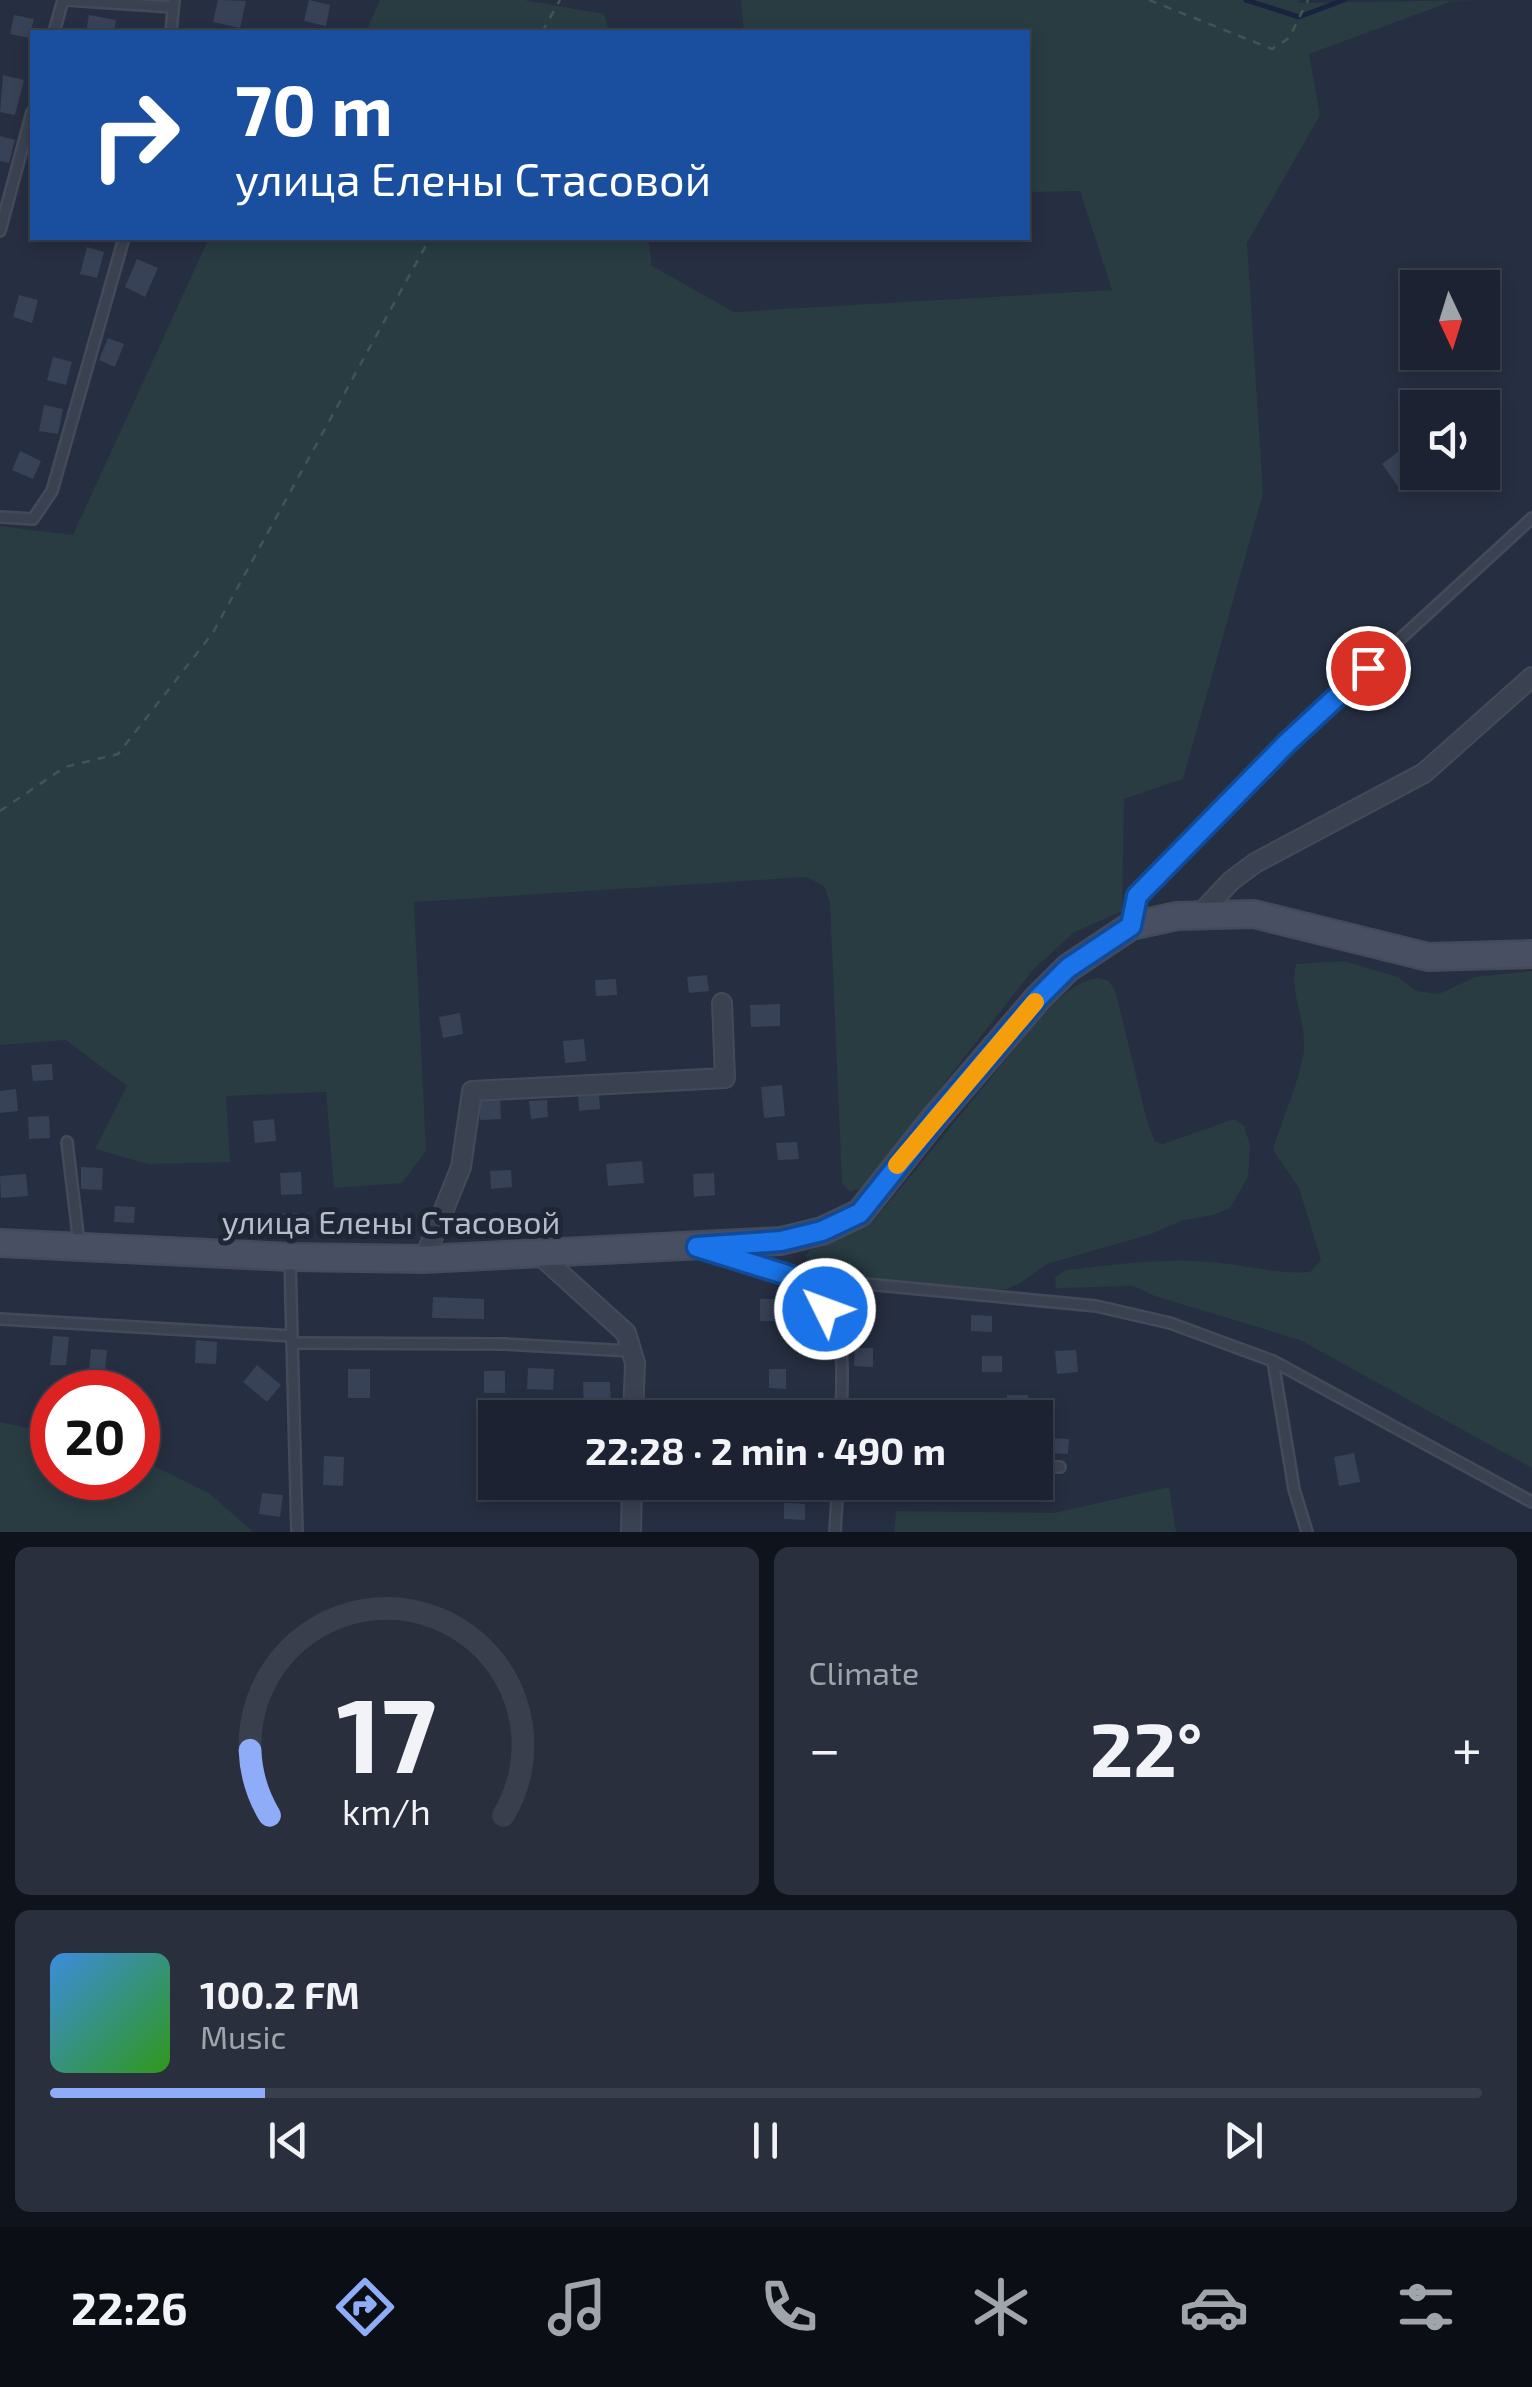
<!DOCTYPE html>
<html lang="en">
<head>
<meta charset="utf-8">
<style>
  :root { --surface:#1c2231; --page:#292f3d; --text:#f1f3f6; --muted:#a0a4ab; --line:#3a3f4d; --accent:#8eacf8 }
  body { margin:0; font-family:"Exo 2",sans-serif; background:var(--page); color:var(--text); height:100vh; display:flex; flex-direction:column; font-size:38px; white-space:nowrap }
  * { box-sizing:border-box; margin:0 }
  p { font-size:32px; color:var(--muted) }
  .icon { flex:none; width:55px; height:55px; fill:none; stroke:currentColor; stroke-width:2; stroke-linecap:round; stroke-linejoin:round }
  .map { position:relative; height:1532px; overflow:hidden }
  .details { display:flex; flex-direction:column; gap:15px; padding:15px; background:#0f131b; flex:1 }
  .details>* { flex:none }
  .banner { position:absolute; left:30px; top:30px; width:1000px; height:210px; border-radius:0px; box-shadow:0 5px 15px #0003,0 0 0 2px var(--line); background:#1a4fa0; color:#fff; overflow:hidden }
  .needle { width:65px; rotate:176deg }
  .controls { position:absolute; left:1400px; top:270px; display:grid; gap:20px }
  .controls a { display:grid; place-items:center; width:100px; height:100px; border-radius:0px; background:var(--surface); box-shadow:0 5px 15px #0003,0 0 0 2px var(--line); font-size:50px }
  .speed { position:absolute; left:30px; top:1370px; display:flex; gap:20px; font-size:50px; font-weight:700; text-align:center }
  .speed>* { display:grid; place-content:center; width:130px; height:130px; border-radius:50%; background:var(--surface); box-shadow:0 5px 15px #0003,0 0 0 2px var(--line); line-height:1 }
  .speed .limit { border:15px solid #d22; background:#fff; color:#111 }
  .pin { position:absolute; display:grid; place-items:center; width:85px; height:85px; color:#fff; margin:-42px; border:5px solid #fff; border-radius:50%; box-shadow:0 2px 10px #0007 }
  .me { position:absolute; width:110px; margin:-55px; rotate:312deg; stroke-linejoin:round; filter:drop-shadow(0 0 8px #0008) }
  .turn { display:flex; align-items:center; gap:35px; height:210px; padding:0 40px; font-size:45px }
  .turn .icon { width:130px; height:130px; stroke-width:2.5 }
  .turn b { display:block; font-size:70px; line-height:85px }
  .big { font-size:75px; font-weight:700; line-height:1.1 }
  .details .tile { flex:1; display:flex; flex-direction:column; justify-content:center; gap:15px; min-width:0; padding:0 35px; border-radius:15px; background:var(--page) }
  .details .dial { align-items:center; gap:0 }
  .dial svg { height:260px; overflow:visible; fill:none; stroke:var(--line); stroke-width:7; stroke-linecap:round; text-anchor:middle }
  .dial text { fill:var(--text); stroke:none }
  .song { display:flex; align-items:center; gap:30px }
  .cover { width:120px; height:120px; border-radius:15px; background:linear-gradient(135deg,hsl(210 70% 55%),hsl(110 70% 35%)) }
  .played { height:10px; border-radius:5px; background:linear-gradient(90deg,var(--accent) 15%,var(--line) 15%) }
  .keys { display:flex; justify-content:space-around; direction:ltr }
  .heat { display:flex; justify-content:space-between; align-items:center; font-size:55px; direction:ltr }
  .details .tiles { flex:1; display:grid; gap:15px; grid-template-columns:1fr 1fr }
  .tile:last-child { grid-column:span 2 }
  .trip { position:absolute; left:478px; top:1400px; width:575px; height:100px; border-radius:0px; background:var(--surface); box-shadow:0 5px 15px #0003,0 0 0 2px var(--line); font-weight:700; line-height:100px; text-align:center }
  .dock { display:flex; height:160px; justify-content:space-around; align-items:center; background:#0b0e14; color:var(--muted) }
  .dock .icon { width:70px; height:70px }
  .dock .active { color:var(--accent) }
  .dock b { font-size:45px; color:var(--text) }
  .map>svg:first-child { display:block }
  .green { fill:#283c42 }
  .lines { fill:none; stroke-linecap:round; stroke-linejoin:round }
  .stream { stroke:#18243f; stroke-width:5 }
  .building { fill:#384257 }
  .lane-casing { stroke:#444a5a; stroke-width:14 }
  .street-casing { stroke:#444a5a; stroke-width:22 }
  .secondary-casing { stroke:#444a5a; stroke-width:30 }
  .path { stroke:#415559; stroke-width:2.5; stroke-dasharray:8 8; stroke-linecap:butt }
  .lane { stroke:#3a4150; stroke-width:9 }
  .street { stroke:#3a4150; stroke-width:18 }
  .secondary { stroke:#484f63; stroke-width:25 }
  .route-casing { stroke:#114b97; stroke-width:25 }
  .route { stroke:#1a73e8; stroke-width:18 }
  .slow { stroke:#f59e0b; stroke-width:18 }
  .labels { text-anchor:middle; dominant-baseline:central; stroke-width:10; stroke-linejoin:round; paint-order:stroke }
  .street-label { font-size:32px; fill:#b7bccb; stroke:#1f2636 }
</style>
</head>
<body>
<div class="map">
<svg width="1532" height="1532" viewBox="0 0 1532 1532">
  <rect width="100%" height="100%" fill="#262e41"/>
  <g class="green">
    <path d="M380,0H524L604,14L609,32H366Z"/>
    <path d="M741,0H1299L1300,3L1478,0L1450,2L1309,54L1320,115L1247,243L1263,494L1183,779L1124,799L1122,911L1073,933L1032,971L863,1187L850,1192L842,1183L830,903L824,886L806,877L414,902L426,1151L402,1183L334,1188L326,1092L226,1096L230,1162L148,1164L95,1149L127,1086L66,1040L0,1045V526L73,535L209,238H648L652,266L734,312L1112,290L1080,191L1028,192V32H744Z"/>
    <path d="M1344,961L1398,977L1416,991L1439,994L1475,977L1532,971V1468L1300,1340L1155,1296L1133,1286L1056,1288L1055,1277L1066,1270C1114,1265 1161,1258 1209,1262C1244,1264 1276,1275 1310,1272L1321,1260L1299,1188L1273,1150C1281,1123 1301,1077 1304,1050C1306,1020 1289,993 1296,964Z"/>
    <path d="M1099,978L1109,981L1116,993L1147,1121L1155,1142L1163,1144L1234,1119L1244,1126L1250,1145L1248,1177L1230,1208L1213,1215L1183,1220L1151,1234L1047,1264L1019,1284L1006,1289C975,1291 831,1279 808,1264L806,1256L810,1250L872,1223L1038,1020C1055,1003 1074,980 1099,978Z"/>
    <path d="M0,1422L52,1433V1478H138V1458L210,1494L253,1532H0Z"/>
    <path d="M1169,1487L1176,1532H894L896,1511L1054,1513Z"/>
  </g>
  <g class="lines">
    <path class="stream" d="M1246,0L1299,17L1344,0"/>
  </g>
  <g class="building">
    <path d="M218,0L246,1L240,28L213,22Z"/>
    <path d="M309,0L330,5L326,26L304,21Z"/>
    <path d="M14,15L34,19L29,38L10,34Z"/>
    <path d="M89,15L116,20L114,32H86Z"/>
    <path d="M3,75L24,80L15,115L0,112Z"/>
    <path d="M0,136L15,140L9,163L0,161Z"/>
    <path d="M87,247L104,252L97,278L80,274Z"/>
    <path d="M137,259L158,268L145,297L125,287Z"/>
    <path d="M19,295L38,300L32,323L13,317Z"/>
    <path d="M108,338L124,344L115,367L99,360Z"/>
    <path d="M53,357L72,362L66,385L47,380Z"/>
    <path d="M44,405L63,409L58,434L39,431Z"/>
    <path d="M1403,448L1418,467V474L1399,488L1382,464Z"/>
    <path d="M20,451L41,461L33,479L12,470Z"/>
    <path d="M707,975L709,991L689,993L687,977Z"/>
    <path d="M616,979L617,995L596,996L595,980Z"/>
    <path d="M780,1004V1026L751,1027L750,1005Z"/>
    <path d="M460,1013L463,1034L443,1038L439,1017Z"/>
    <path d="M584,1039L586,1061L565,1063L563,1041Z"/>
    <path d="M52,1064L53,1080L33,1081L31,1065Z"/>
    <path d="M782,1085L785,1116L764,1118L761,1087Z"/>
    <path d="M16,1089L18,1111L0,1113V1091Z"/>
    <path d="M599,1094L600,1109L579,1111L578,1095Z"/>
    <path d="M500,1097L501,1119L480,1120L479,1098Z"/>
    <path d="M547,1100L548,1117L531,1119L529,1101Z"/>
    <path d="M49,1116L50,1138L29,1139L28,1117Z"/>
    <path d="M274,1119L276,1141L255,1143L253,1121Z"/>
    <path d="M797,1142L799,1159L778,1160L776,1143Z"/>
    <path d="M642,1161L644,1183L608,1186L606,1164Z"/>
    <path d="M81,1167L103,1168L102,1190L81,1189Z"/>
    <path d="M511,1170L512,1187L491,1189L490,1171Z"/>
    <path d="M301,1172L302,1194L281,1195L280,1173Z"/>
    <path d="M714,1173L715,1195L694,1197L693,1174Z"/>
    <path d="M26,1174L28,1196L1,1198L0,1176Z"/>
    <path d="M115,1206L135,1207L134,1223L114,1222Z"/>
    <path d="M278,1213H309L308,1231H278Z"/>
    <path d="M433,1297L484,1299V1319L432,1318Z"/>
    <rect x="760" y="1299" width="21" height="22"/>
    <path d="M971,1315L992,1316V1332L971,1331Z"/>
    <path d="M53,1336L69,1337L66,1365H50Z"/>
    <path d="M196,1340L217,1342L216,1364L195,1363Z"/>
    <path d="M855,1348H873V1367L854,1366Z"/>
    <path d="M91,1349L107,1350L105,1371L89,1370Z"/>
    <path d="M1076,1350L1078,1372L1057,1374L1055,1351Z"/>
    <rect x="982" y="1356" width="20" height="16"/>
    <path d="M257,1365L281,1385L267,1402L243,1382Z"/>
    <path d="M528,1368L554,1369L553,1390L527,1389Z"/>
    <rect x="348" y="1369" width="22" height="29"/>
    <path d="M769,1369H786V1389L769,1388Z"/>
    <rect x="484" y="1371" width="21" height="22"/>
    <path d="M583,1382H610L611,1407L584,1408Z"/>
    <rect x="1007" y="1395" width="21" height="23"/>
    <path d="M1048,1438L1069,1439L1068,1454L1047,1453Z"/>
    <path d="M1354,1453L1360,1482L1339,1486L1334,1457Z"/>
    <path d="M324,1456L344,1457L343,1486L323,1485Z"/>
    <path d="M983,1482H1004L1003,1501L982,1500Z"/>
    <path d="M262,1493L283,1495L280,1517L259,1514Z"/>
    <path d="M784,1503L805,1504V1520L784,1519Z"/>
  </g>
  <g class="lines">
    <g class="lane-casing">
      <g id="lane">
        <path d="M67,0L172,7"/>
        <path d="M54,32L63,0"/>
        <path d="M171,32L174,0"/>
        <path d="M0,231L32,112"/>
        <path d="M0,517L33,519L52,491L124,238"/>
        <path d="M1132,921L1137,896L1287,743L1532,518"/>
        <path d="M67,1142L79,1243"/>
        <path d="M714,1253L793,1277L1096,1306L1170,1323L1273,1361L1532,1502"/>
        <path d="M290,1260L297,1532"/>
        <path d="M794,1277C848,1332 843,1344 841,1418"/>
        <path d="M0,1319L292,1336"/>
        <path d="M292,1343L505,1344L630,1351"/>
        <path d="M1273,1361L1294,1489L1307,1532"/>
        <path d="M1035,1466L1060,1467"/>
        <path d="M835,1532L838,1482"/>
      </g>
    </g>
    <g class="street-casing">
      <g id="street">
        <path d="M1200,914L1231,881L1255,863L1424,773L1532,677"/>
        <path d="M541,1256L626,1333L635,1363L633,1418"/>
        <path d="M424,1259L461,1167L472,1091L725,1078L722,1003"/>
        <path d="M631,1532L632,1482"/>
      </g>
    </g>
    <g class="secondary-casing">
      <path id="secondary" d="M0,1243L290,1257L424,1259L781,1241L822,1231L860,1213L935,1118L1038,998L1068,968L1131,926L1177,916L1254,914L1428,957L1532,954"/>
    </g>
    <g class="path">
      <path d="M1149,0L1272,49L1289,38L1308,0"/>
      <path d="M542,32L560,0"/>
      <path d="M0,811L65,767L118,754L212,634L430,238"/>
    </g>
    <use href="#lane" class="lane"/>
    <use href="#street" class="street"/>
    <use href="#secondary" class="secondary"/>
  </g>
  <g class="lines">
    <g class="route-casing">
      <path id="route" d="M825,1309L794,1277L697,1247L781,1241L822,1231L860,1213L936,1118L1038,998L1068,968L1131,926L1137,896L1287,743L1368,668"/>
    </g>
    <use href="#route" class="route"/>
    <path class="slow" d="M897,1165L1035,1002"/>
  </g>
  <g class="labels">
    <g class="street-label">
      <text x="391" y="1221">улица Елены Стасовой</text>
    </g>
  </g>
</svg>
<div class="controls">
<a><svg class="needle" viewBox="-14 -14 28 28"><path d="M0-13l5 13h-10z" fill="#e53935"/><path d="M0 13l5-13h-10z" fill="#a0a4ab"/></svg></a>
<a><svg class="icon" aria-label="sound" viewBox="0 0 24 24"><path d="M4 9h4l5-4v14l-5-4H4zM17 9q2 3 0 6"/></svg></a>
</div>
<div class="speed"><div class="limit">20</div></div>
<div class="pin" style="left:1368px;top:668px;background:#d93025"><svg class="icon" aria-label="arrive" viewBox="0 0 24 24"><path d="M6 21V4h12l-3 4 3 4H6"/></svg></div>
<svg class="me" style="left:825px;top:1309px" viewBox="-20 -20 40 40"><circle r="17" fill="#1a73e8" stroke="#fff" stroke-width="3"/><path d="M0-11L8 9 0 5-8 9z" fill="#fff"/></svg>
<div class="trip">22:28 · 2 min · 490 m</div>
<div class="banner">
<div class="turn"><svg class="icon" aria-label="right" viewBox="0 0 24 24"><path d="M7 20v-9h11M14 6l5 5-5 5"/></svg><div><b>70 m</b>улица Елены Стасовой</div></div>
</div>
</div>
<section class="details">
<div class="tiles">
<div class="tile dial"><svg viewBox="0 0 100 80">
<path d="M14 69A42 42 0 1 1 86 69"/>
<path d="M14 69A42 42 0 0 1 8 49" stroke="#8eacf8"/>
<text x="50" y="56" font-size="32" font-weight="700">17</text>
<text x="50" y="72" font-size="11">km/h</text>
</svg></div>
<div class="tile"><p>Climate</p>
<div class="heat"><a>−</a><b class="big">22°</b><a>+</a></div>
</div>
<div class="tile">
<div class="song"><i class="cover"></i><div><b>100.2 FM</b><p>Music</p></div></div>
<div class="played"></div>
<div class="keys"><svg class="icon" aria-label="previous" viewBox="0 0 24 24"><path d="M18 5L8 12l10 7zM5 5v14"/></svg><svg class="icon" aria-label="pause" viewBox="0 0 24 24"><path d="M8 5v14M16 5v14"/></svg><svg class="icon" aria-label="next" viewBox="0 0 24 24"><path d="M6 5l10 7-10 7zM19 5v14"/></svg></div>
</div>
</div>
</section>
<nav class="dock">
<b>22:26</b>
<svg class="icon active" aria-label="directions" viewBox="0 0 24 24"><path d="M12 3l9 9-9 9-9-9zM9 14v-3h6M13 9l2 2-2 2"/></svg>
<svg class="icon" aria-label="music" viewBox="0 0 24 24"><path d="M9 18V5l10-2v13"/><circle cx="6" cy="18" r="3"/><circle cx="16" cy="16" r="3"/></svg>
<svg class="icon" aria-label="phone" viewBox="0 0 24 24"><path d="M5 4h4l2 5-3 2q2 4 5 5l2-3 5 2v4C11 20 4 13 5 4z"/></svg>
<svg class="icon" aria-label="climate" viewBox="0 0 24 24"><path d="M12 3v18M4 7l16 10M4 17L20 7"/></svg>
<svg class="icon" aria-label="car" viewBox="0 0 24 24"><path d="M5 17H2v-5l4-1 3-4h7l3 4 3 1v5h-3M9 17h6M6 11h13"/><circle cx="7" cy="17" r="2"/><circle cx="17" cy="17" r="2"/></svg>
<svg class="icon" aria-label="filters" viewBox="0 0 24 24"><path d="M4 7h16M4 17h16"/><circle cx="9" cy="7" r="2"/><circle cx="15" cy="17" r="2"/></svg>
</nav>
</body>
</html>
